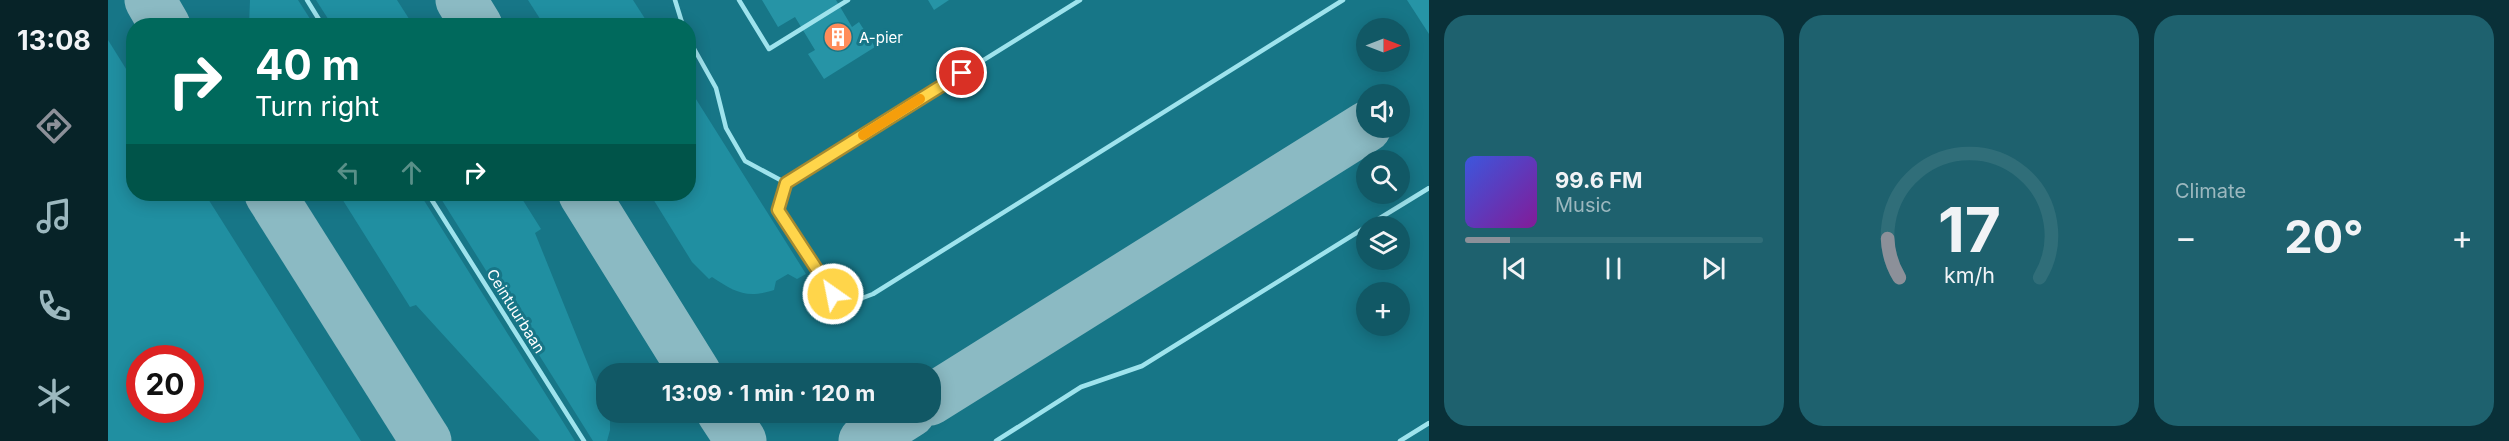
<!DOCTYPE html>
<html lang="en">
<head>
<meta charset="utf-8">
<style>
  :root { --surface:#115865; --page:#1e616e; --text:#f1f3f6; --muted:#9cb8bf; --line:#306e79; --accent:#8c9099 }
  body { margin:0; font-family:Inter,sans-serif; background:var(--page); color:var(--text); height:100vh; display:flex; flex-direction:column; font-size:22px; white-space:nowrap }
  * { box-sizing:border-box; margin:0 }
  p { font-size:20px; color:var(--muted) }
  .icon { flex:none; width:33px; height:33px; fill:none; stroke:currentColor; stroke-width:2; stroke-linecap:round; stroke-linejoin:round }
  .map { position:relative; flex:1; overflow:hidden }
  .side { display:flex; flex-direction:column; gap:15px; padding:15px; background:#093038; width:1080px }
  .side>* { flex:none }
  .banner { position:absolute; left:18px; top:18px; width:570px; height:183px; border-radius:24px; box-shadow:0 3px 15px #0003; background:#00695c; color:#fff; overflow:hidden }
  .needle { width:39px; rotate:90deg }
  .fabs { position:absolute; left:1248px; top:18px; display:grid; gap:12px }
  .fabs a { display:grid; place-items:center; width:54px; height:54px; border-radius:50%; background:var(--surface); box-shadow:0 3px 15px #0003; font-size:30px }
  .speed { position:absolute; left:18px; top:345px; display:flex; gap:12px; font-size:30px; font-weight:700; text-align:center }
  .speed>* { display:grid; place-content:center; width:78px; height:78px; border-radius:50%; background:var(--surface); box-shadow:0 3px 15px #0003; line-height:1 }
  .speed .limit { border:9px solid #d22; background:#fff; color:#111 }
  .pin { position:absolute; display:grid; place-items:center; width:51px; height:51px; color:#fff; margin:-26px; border:3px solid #fff; border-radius:50%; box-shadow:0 2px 6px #0007 }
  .me { position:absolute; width:66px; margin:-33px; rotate:327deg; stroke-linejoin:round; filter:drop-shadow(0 0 4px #0008) }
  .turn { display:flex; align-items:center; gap:21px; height:126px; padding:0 30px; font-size:27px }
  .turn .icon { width:78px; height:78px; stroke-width:2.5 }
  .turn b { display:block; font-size:42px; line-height:51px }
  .lanes { display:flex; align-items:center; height:57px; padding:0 30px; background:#0003; justify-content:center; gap:30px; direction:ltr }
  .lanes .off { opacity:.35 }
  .big { font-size:45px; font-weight:700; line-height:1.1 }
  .side .widget { flex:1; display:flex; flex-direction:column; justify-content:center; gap:9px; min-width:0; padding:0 21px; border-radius:24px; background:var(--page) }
  .side .dial { align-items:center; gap:0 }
  .dial svg { height:156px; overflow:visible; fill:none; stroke:var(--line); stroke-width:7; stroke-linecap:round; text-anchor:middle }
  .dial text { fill:var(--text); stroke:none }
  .song { display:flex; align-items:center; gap:18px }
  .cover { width:72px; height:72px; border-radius:9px; background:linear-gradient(135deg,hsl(230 70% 55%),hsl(290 70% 35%)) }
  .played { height:6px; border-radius:3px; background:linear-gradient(90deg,var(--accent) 15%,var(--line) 15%) }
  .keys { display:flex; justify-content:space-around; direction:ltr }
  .heat { display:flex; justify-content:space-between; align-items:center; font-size:33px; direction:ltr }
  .side .tiles { flex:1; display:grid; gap:15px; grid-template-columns:repeat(3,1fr) }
  .trip { position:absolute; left:488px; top:363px; width:345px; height:60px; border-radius:24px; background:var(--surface); box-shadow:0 3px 15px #0003; font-weight:700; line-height:60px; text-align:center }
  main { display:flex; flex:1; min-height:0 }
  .menu { display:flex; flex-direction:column; width:108px; justify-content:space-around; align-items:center; background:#072328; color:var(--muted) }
  .menu .icon { width:42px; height:42px }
  .menu .on { color:var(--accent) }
  .menu b { font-size:27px; color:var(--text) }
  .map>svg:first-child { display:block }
  .green { fill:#208fa1; fill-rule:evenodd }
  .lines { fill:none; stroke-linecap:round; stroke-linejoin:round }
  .taxiway { stroke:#8bbac3; stroke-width:51 }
  .building { fill:#2694a6 }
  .service { stroke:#9ee3ed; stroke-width:4.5 }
  .route-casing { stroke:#a68a30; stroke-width:15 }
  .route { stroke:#ffd54a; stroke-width:10 }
  .slow { stroke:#f59e0b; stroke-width:10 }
  .labels { text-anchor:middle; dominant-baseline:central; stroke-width:6; stroke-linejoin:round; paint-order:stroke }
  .poi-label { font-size:15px; fill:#fff; stroke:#177687; text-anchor:start }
  .street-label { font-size:15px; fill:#fff; stroke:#177687 }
</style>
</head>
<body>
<main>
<nav class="menu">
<b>13:08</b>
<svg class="icon on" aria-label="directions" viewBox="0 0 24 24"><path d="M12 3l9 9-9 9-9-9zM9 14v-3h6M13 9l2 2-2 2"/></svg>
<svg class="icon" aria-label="music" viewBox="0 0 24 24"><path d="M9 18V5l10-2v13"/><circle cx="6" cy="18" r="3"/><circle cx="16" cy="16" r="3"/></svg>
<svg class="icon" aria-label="phone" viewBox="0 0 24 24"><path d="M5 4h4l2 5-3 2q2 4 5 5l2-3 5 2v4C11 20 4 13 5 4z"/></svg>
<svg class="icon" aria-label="climate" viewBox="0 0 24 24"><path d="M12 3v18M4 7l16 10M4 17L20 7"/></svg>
</nav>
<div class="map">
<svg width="1321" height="441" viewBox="0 0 1321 441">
  <rect width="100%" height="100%" fill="#177687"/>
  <g class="green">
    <path d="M142,0H190L206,25H141Z"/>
    <path d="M208,0H289L305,25H224Z"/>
    <path d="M420,0H525L541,25H436Z"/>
    <path d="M0,40L25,80L26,194H97L253,441H0ZM32,358H82V410H32Z"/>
    <path d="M581,88L698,274L689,279L680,274L668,281L666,290C638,299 627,292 604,277L601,279L584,262L542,194H580Z"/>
    <path d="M231,194H312L467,441H432L308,305L302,307Z"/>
    <path d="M330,194H411L433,229L427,233L502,419V430L499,441H485Z"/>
  </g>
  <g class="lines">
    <g class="taxiway">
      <path d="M42,0L57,26"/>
      <path d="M353,0L369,26"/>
      <path d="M162,194L318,441"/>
      <path d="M476,194L588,374"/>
      <path d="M822,400L1258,127"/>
      <path d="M614,412L633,441"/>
      <path d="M756,441L802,412"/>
    </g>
  </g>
  <g class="building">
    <path d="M654,0H728L744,27L751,22L767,47L716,79L700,54L707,50L687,17L670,27Z"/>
    <path d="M820,0H841L826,10Z"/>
    <path d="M1299,0H1321V34Z"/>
  </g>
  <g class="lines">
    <g class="service">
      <path d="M199,0L215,26"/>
      <path d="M567,0L575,26"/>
      <path d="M631,0L661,49L740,0"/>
      <path d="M972,0L678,183L670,210L733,306L765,294L1235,0"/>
      <path d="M580,38L608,88L618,128L637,161L678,183"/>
      <path d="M320,194L476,441"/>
      <path d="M1259,226L1321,188"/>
      <path d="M888,441L973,387L1034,366L1258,227"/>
      <path d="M1292,441L1321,423"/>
    </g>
  </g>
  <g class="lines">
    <g class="route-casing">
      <path id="route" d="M725,294L670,210L678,183L854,73"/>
    </g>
    <use href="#route" class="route"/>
    <path class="slow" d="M755,135L812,99"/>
  </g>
  <defs>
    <g id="building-disc" transform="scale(1.5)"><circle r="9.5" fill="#ff8c5a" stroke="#177687"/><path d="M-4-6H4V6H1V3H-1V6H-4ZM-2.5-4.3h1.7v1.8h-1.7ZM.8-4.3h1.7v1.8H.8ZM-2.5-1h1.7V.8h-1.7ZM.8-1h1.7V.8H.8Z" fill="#fff"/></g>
  </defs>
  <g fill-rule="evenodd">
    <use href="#building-disc" x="730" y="37"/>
  </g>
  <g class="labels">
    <g class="poi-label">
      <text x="751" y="37">A-pier</text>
    </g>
    <g class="street-label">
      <text transform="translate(408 311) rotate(58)">Ceintuurbaan</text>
    </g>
  </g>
</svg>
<div class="fabs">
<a><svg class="needle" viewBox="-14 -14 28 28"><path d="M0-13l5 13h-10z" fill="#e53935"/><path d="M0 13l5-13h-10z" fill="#9cb8bf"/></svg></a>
<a><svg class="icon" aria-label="sound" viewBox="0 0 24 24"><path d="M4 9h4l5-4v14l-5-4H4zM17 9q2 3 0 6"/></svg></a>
<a><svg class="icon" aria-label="search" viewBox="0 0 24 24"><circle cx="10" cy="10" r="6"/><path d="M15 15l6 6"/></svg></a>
<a><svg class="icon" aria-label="layers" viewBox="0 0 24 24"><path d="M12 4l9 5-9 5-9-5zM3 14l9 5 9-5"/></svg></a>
<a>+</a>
</div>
<div class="speed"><div class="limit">20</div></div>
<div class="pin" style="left:854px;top:73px;background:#d93025"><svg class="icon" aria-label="arrive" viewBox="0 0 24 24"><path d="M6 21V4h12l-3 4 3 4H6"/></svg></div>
<svg class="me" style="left:725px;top:294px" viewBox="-20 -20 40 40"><circle r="17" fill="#ffd54a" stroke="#fff" stroke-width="3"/><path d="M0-11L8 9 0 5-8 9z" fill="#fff"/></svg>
<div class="trip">13:09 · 1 min · 120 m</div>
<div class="banner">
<div class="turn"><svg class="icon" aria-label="right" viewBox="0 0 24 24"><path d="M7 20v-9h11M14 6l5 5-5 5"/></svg><div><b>40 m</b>Turn right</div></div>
<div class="lanes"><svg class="icon off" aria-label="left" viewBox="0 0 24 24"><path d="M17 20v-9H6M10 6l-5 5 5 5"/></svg><svg class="icon off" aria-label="ahead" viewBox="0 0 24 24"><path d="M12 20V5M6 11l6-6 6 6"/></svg><svg class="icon" aria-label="right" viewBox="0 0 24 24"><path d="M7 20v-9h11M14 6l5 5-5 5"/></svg></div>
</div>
</div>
<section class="side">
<div class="tiles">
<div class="widget">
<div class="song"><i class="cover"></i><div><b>99.6 FM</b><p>Music</p></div></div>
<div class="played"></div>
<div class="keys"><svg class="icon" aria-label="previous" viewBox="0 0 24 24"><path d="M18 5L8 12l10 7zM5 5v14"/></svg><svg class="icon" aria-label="pause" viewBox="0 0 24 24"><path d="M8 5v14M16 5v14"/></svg><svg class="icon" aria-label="next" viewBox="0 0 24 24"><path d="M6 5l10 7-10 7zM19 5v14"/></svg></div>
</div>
<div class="widget dial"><svg viewBox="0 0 100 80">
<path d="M14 69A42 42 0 1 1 86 69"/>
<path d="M14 69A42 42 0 0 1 8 49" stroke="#8c9099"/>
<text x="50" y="56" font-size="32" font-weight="700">17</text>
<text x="50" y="72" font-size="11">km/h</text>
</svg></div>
<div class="widget"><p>Climate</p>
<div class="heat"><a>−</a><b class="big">20°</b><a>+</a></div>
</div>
</div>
</section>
</main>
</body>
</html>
